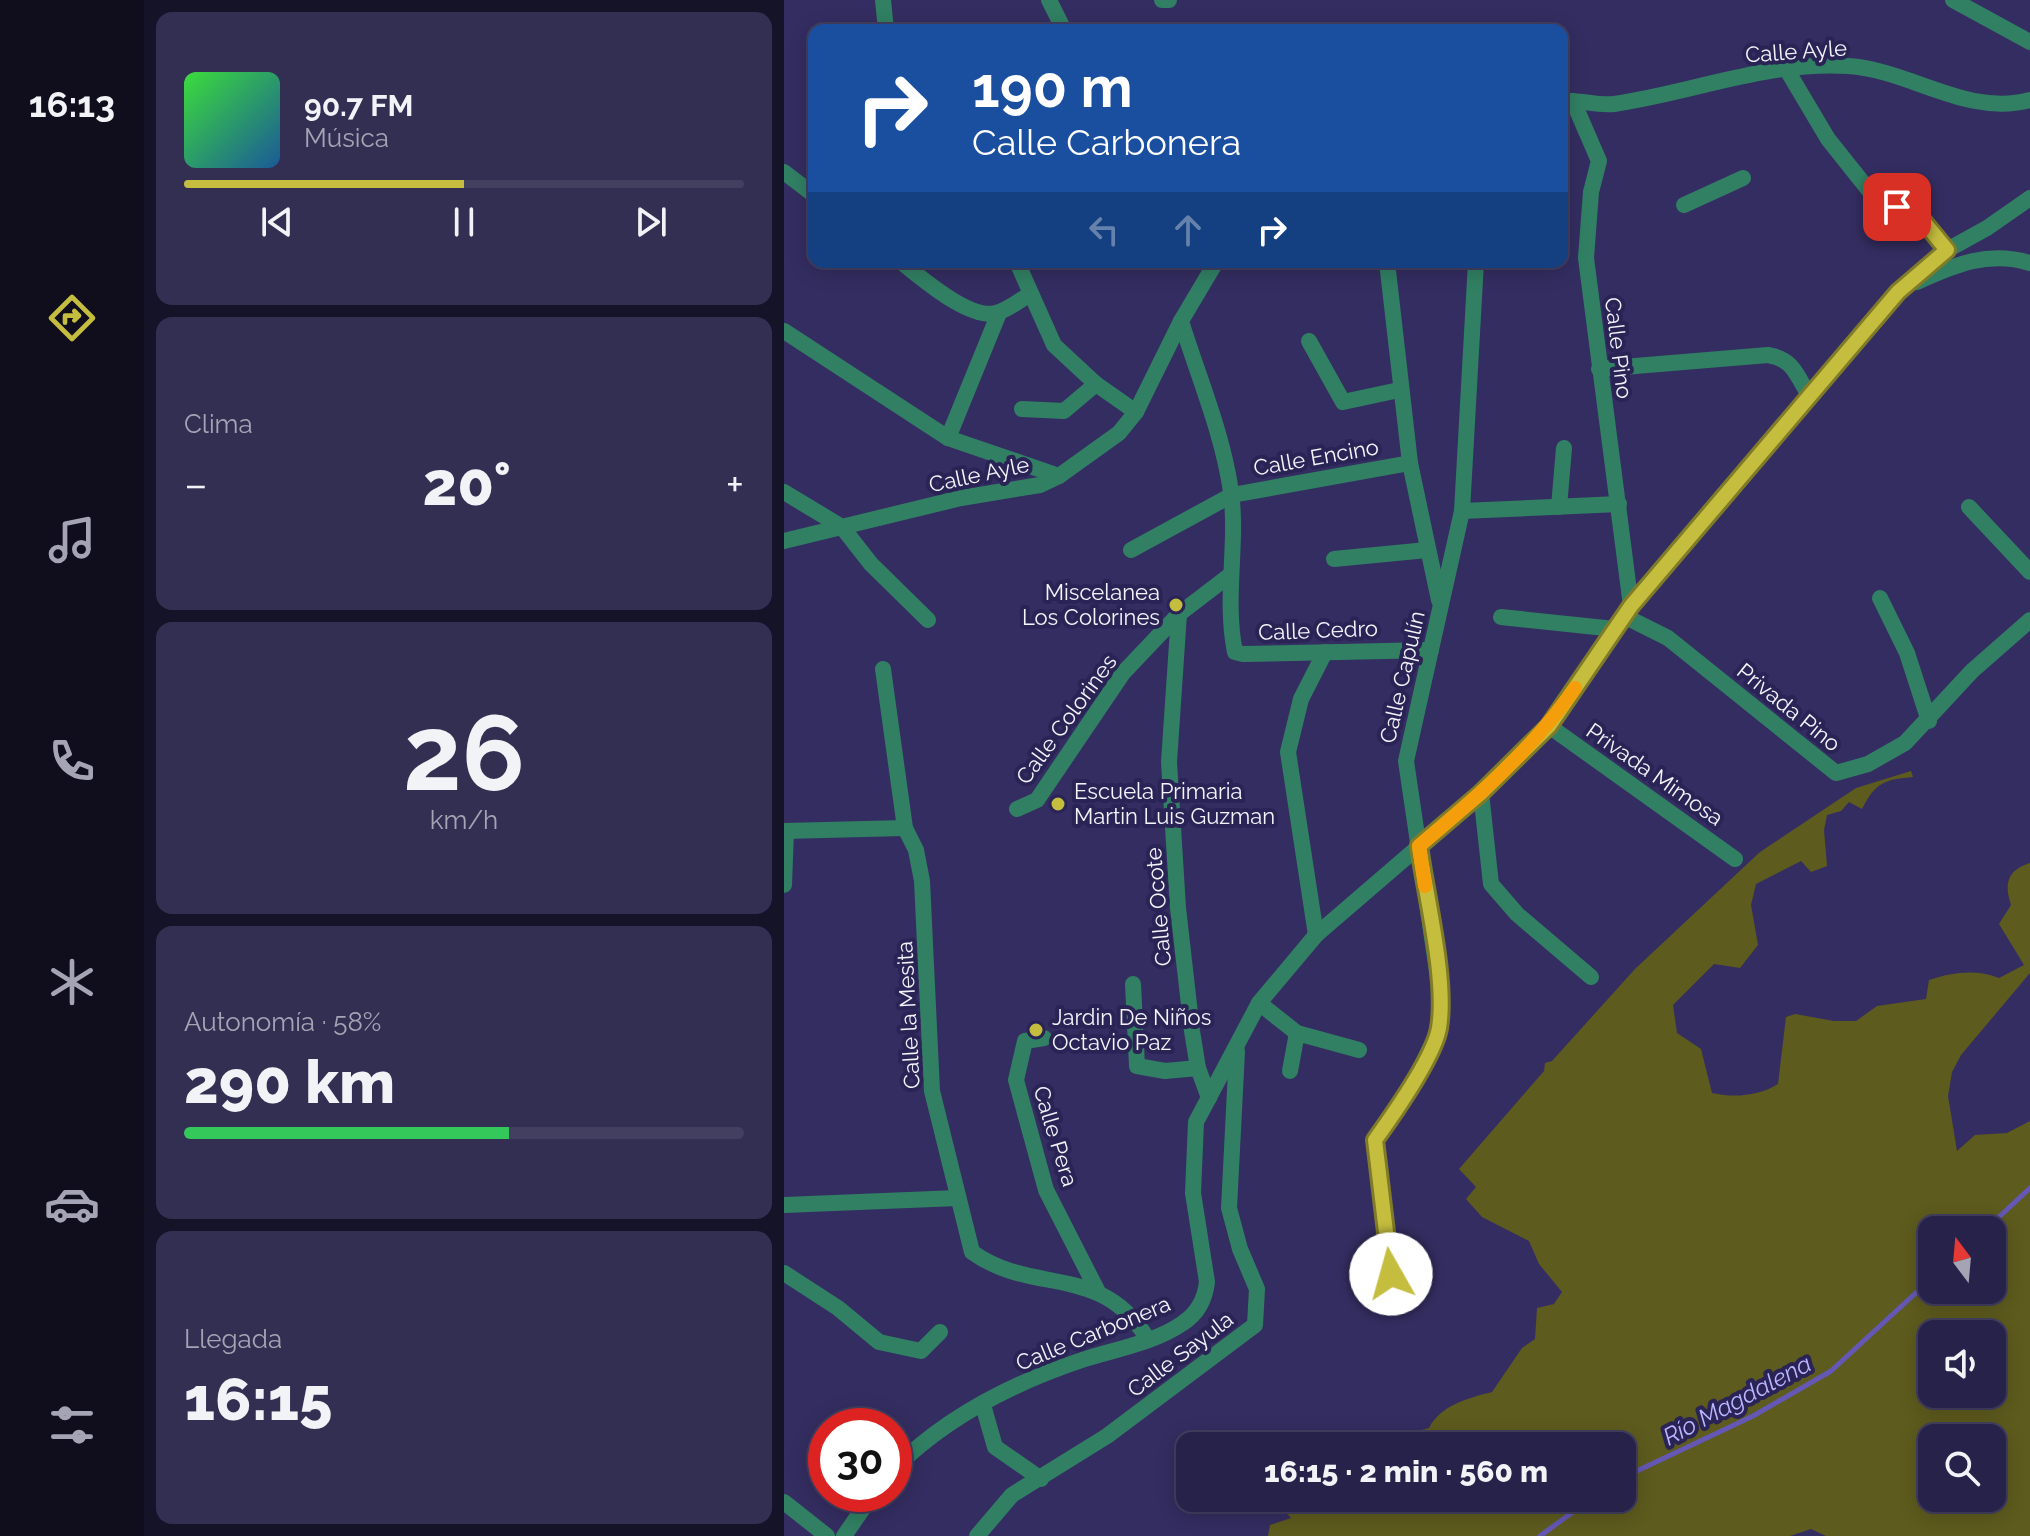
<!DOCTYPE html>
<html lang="es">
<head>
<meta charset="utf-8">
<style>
  :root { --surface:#272249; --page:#332f53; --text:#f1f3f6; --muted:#a4a4b4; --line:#433f61; --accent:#c4bd3e }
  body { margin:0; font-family:Raleway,sans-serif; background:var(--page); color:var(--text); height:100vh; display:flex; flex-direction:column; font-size:30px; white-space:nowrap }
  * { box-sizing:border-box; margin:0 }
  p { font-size:26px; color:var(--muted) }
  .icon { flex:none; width:44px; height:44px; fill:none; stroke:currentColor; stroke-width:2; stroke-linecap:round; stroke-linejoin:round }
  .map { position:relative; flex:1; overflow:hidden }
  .details { display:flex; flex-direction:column; gap:12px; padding:12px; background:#151328; width:640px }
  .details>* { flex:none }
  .hud { position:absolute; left:24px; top:24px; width:760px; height:244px; border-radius:16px; box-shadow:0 4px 20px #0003,0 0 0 2px var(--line); background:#1a4fa0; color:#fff; overflow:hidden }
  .needle { width:52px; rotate:344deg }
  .buttons { position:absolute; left:1134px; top:1216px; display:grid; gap:16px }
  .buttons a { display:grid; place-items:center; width:88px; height:88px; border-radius:16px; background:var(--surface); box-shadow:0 4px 20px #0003,0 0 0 2px var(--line); font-size:40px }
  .speed { position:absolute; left:24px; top:1408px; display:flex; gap:16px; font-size:40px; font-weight:700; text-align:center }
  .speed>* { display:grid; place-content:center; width:104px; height:104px; border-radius:50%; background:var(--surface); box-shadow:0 4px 20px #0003,0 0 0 2px var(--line); line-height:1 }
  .speed .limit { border:12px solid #d22; background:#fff; color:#111 }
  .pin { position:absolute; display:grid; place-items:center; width:68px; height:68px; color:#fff; margin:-34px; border-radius:16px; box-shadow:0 4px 12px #0006 }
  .me { position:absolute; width:88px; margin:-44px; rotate:353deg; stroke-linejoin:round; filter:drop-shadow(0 0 6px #0008) }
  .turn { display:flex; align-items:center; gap:28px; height:168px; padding:0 32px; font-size:36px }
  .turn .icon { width:104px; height:104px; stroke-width:2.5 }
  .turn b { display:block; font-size:56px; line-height:68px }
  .lanes { display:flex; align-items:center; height:76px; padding:0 32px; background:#0003; justify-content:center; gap:40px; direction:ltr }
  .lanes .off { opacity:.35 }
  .big { font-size:60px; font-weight:800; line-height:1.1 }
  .details .tile { flex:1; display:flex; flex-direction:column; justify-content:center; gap:12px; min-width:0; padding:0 28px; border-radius:16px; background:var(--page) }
  .details .dial { align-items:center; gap:0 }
  .dial b { font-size:104px; line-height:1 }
  .song { display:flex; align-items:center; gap:24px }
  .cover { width:96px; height:96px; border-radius:12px; background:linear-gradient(135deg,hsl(120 70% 55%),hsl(210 70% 35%)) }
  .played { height:8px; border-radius:4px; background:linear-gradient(90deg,var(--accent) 50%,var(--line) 50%) }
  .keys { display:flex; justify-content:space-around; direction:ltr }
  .heat { display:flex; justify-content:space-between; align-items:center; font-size:44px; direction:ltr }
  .charge { height:12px; border-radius:6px; background:linear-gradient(90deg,#34c759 58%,var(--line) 0) }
  .trip { position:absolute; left:392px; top:1432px; width:460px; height:80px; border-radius:16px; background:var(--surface); box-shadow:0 4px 20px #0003,0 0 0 2px var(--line); font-weight:800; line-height:80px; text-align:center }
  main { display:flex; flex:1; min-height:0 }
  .tab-bar { display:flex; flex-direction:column; width:144px; justify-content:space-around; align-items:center; background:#100e1d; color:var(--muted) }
  .tab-bar .icon { width:56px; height:56px }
  .tab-bar .active { color:var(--accent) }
  .tab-bar b { font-size:36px; color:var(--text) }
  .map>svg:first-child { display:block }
  .green { fill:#5e5b1e; fill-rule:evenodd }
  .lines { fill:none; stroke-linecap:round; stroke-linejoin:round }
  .stream { stroke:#6458b4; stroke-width:5 }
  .street { stroke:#318064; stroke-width:16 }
  .route-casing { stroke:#7f7b28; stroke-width:20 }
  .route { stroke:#c4bd3e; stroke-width:14 }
  .slow { stroke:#f59e0b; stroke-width:14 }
  .poi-dot { fill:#c4bd3e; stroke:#2a2356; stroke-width:3 }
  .labels { text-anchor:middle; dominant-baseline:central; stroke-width:8; stroke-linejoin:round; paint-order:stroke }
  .street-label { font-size:22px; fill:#f3f3f9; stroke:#2a2356 }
  .poi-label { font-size:22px; fill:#f3f3f9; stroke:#2a2356; text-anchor:start }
  .water-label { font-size:24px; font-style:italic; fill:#bab6ff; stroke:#2a2356 }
</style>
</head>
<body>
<main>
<nav class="tab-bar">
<b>16:13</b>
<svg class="icon active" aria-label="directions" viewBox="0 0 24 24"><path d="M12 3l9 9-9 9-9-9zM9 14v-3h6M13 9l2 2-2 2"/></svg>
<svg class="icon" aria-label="music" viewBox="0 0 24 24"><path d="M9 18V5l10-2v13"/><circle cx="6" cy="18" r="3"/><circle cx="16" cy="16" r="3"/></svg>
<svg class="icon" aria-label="phone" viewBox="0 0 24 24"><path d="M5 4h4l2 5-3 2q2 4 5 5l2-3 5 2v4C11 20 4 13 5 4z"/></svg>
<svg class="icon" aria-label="climate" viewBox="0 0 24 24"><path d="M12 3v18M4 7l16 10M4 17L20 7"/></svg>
<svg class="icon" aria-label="car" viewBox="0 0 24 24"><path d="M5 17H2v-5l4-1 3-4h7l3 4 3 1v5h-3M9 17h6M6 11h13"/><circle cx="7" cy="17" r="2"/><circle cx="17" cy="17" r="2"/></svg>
<svg class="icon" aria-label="filters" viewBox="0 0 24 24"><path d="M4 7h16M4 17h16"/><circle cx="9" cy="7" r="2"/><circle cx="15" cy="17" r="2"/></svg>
</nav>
<section class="details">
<div class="tile">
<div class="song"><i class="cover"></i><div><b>90.7 FM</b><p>Música</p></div></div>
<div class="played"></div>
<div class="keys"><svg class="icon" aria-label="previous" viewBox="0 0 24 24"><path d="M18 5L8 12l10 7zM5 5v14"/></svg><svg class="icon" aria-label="pause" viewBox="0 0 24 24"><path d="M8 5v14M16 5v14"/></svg><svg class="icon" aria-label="next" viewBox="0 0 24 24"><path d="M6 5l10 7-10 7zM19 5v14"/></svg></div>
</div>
<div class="tile"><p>Clima</p>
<div class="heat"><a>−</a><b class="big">20°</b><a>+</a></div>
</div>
<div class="tile dial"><b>26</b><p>km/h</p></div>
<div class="tile"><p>Autonomía · 58%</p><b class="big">290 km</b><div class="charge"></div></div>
<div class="tile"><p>Llegada</p><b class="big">16:15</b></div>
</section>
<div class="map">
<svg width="1246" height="1536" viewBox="0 0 1246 1536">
  <rect width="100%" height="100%" fill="#342d61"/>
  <path class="green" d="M1127,771L1129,777C1101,779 1091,783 1078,809L1065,802L1057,811L1043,815L1040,830L1043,866L1027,872L1017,861L972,884L967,905L974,945L956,968L930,964L889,1005L893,1033L917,1049L928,1093C950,1098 975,1096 994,1084L1002,1017L1011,1014L1050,1021H1072L1093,1006L1142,999L1145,980C1169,972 1193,969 1215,978L1240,965L1215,924L1227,905C1220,884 1223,870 1246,863V973L1177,1055L1168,1072L1164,1096L1173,1151L1191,1135L1223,1133L1246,1121V1536H1042L1027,1529L1006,1536H484L486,1525L507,1518L498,1508L511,1510L535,1498H838V1446H600L608,1438L645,1428C657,1405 684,1398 708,1392L738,1348L751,1339L753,1308L770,1304L778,1292L755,1264L745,1241L698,1217L682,1199L692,1187L675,1169L760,1071L761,1063L768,1061L851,969L976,852L1072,788ZM1148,1230H1208V1290H1148ZM1148,1334H1208V1394H1148ZM1148,1438H1208V1498H1148Z"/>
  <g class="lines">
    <g class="stream">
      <path d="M1201,1230L1246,1188"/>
      <path d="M838,1478L969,1416L1047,1371L1148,1278"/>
      <path d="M756,1536L808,1498"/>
    </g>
    <g class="street">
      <path d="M99,0L102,30"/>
      <path d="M265,0L280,30"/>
      <path d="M378,0H385"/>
      <path d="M1169,0L1246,42"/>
      <path d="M1003,70L1044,139L1095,203L1131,211L1163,250"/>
      <path d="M781,101C798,100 814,106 830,104C907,93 984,61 1064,66C1127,70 1182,117 1246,100"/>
      <path d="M789,101L815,161L807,192L802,258L847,606"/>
      <path d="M0,172L30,195"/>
      <path d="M900,205L959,178"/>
      <path d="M117,262C138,278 185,320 212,313C224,310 236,300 246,294"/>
      <path d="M233,262L270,345L312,384L352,412"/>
      <path d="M603,262L626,463L655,600"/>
      <path d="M1133,282C1170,265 1205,250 1246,263"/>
      <path d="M397,321C414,376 439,434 447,492C454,544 440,599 451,652L459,654L647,650"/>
      <path d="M0,331L164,438L275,476"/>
      <path d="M525,341L559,402L615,390"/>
      <path d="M815,369L984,355C1009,359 1013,375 1025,396"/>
      <path d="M238,409L280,411L312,384"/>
      <path d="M164,438L215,313"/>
      <path d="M0,492L58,527L87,564L144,620"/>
      <path d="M775,507L780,448"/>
      <path d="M1185,507L1246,572"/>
      <path d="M678,511L835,504"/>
      <path d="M0,541L177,498L256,485L275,476L335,433L352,412L397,321L432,262"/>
      <path d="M347,550L448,495L626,463"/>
      <path d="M550,559L643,550"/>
      <path d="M1096,598L1123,653L1145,721"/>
      <path d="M395,614L385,762L394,908L408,1031L414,1068L425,1098"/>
      <path d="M840,616L884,638L1052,773L1084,764L1121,743L1188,671L1246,620"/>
      <path d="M717,617L831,629"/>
      <path d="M99,669L121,828L132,850L138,881L148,1091L188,1252C249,1296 316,1262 363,1338"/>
      <path d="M765,726L951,859"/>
      <path d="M697,793L707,884L733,914L807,977"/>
      <path d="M233,809L253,800L339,673L395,614L446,575"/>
      <path d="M0,831L121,828"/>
      <path d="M0,885L2,831"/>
      <path d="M532,935L504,752L517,699L541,652"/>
      <path d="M349,984L353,1066L381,1071L414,1068"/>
      <path d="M475,1003L513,1033L575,1050"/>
      <path d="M260,1038L241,1041L232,1080L262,1190L313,1290"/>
      <path d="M506,1071L513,1033"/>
      <path d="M0,1205L174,1198"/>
      <path d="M0,1273L54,1308L95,1342L137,1351L156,1332"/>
      <path d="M607,1274L591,1140L622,1097L655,1030V985L622,761L678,511L692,262"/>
      <path d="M199,1405L211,1447L257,1479"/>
      <path d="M110,1469C162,1417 231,1382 301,1359C333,1349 372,1342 399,1323C414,1313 421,1300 423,1282L409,1193L412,1122L475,1003L532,935L697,793L765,726L847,606L1114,292L1163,250L1203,228L1246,198"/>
      <path d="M0,1502L43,1536"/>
      <path d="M60,1536L89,1494"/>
      <path d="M193,1536L228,1495L323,1436L471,1325L473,1289L456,1249L445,1208L453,1051"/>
    </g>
  </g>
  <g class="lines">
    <g class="route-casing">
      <path id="route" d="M607,1274L591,1140C609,1115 650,1057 655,1028C663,979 642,897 635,846L697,793L765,726L847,606L1114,292L1163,250L1131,211L1113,207"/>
    </g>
    <use href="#route" class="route"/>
    <path class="slow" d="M641,886L635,846C692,798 748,750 791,688"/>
  </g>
  <g class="poi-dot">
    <circle cx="392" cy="605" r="8"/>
    <circle cx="274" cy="804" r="8"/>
    <circle cx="252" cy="1030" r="8"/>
  </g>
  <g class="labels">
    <g class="street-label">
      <text transform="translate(1012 51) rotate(-4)">Calle Ayle</text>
      <text transform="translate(835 348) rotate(83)">Calle Pino</text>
      <text transform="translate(532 457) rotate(-10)">Calle Encino</text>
      <text transform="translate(195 474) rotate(-12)">Calle Ayle</text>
      <text transform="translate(534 630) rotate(-2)">Calle Cedro</text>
      <text transform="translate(618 677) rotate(-77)">Calle Capulín</text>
      <text transform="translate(1005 707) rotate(39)">Privada Pino</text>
      <text transform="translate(282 719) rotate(-54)">Calle Colorines</text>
      <text transform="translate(871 774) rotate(35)">Privada Mimosa</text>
      <text transform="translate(374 907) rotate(-95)">Calle Ocote</text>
      <text transform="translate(124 1015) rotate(-93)">Calle la Mesita</text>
      <text transform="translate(272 1136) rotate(73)">Calle Pera</text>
      <text transform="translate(309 1333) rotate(-22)">Calle Carbonera</text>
      <text transform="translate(396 1354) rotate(-37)">Calle Sayula</text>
    </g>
    <g class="poi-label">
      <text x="376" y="592" text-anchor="end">Miscelanea<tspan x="376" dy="25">Los Colorines</tspan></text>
      <text x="290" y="791">Escuela Primaria<tspan x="290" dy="25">Martin Luis Guzman</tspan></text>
      <text x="268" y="1017">Jardin De Niños<tspan x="268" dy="25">Octavio Paz</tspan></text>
    </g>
    <g class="water-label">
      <text transform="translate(953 1400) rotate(-28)">Río Magdalena</text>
    </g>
  </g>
</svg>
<div class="buttons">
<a><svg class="needle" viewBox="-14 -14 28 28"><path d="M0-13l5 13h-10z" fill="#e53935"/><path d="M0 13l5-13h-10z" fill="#a4a4b4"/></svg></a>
<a><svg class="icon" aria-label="sound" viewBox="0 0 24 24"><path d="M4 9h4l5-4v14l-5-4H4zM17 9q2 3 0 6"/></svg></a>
<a><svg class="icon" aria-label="search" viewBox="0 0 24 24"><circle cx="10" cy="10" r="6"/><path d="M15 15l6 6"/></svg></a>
</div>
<div class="speed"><div class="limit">30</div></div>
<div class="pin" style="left:1113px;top:207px;background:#d93025"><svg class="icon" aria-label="arrive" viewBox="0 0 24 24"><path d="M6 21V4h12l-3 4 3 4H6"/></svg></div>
<svg class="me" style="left:607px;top:1274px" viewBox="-20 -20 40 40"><circle r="19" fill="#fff"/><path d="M0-13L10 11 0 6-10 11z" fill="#c4bd3e"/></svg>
<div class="trip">16:15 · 2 min · 560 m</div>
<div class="hud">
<div class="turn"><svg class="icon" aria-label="right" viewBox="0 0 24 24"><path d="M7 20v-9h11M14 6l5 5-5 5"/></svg><div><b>190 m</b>Calle Carbonera</div></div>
<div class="lanes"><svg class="icon off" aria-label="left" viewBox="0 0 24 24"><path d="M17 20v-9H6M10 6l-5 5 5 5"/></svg><svg class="icon off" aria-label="ahead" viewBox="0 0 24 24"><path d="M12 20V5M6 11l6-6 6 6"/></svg><svg class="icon" aria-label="right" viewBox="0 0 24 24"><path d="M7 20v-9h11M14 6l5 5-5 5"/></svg></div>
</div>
</div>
</main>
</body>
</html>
